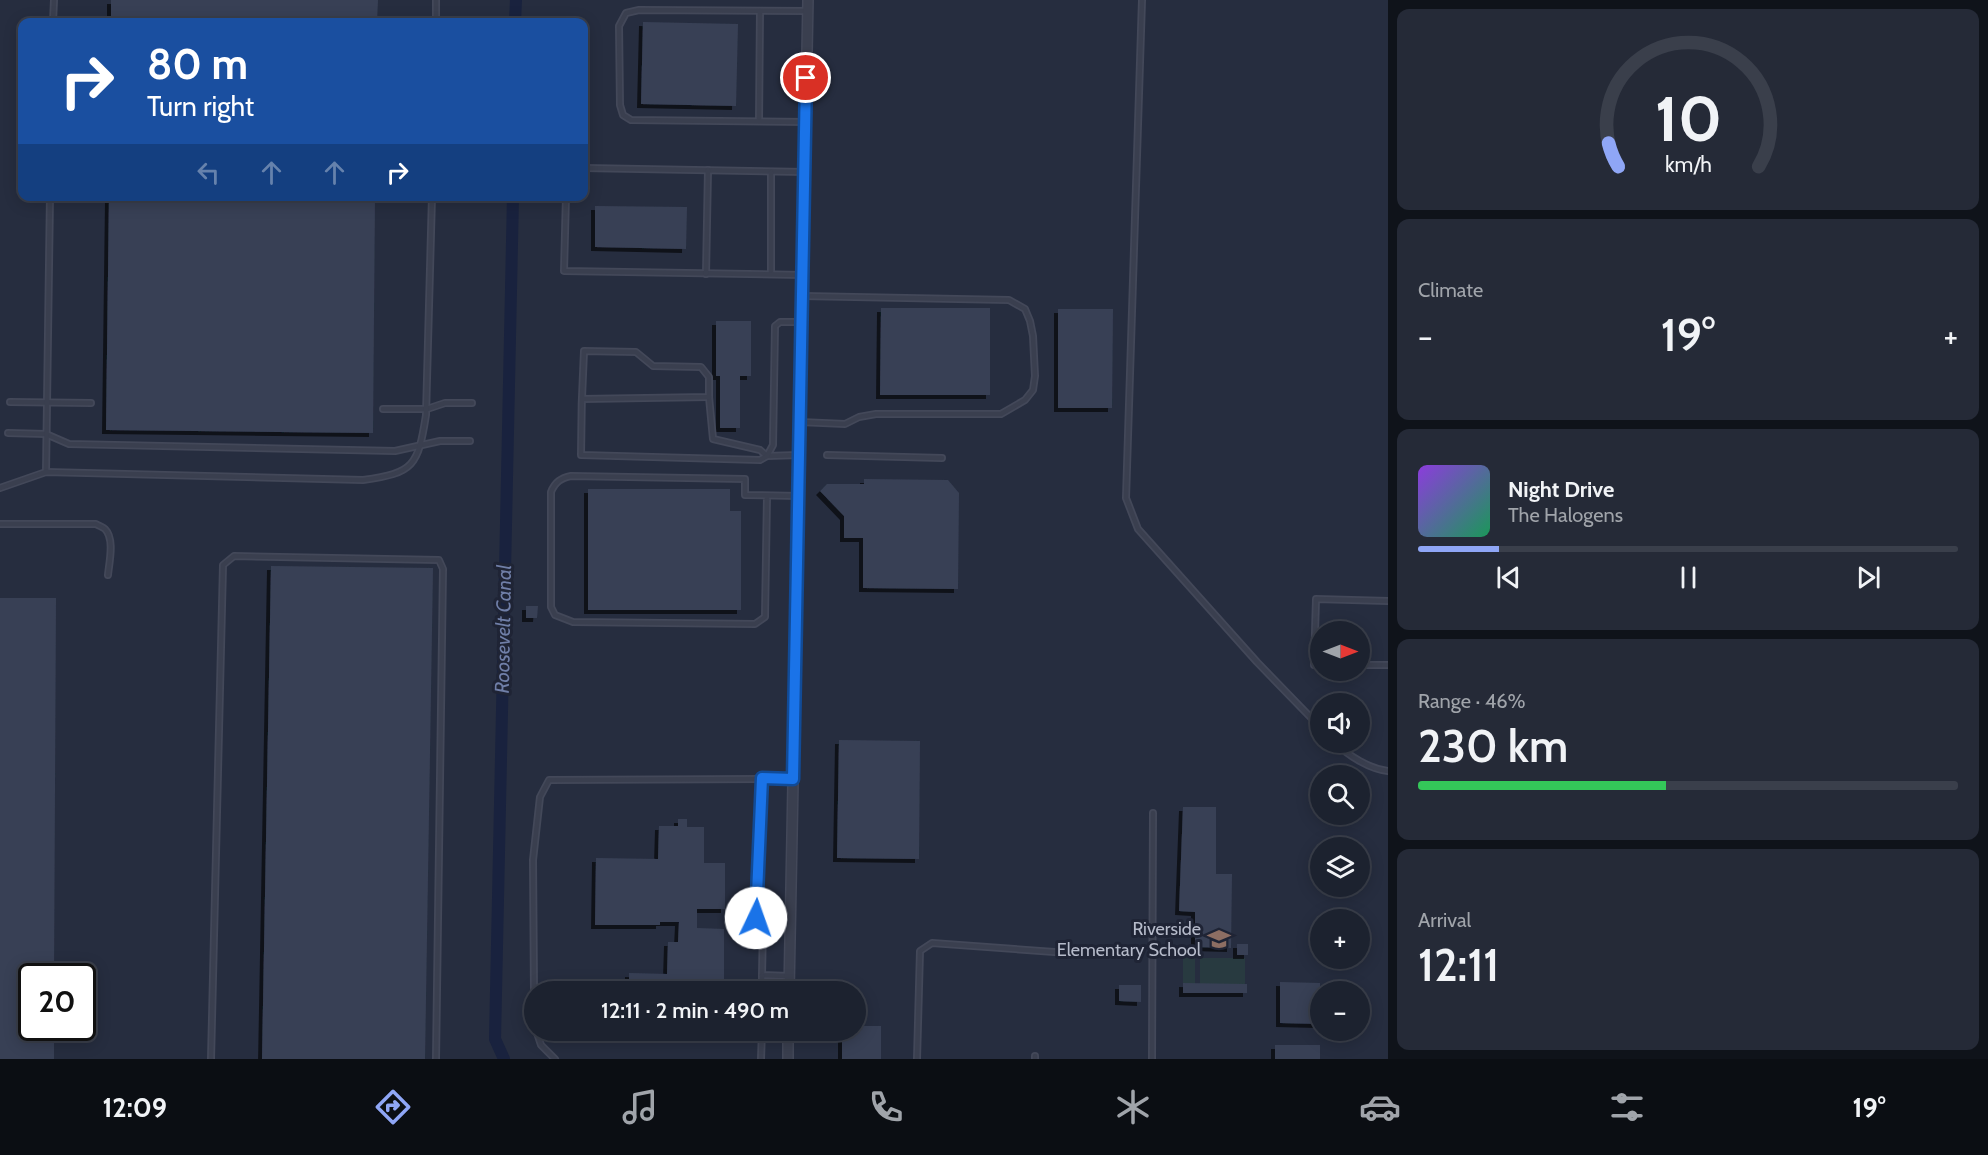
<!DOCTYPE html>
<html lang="en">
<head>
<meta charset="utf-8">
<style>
  :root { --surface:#1c222f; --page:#252a37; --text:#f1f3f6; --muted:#a0a4aa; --line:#3a3f4b; --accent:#8fa6f6 }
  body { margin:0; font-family:Cabin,sans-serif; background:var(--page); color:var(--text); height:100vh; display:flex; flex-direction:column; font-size:22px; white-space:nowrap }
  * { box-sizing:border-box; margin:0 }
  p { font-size:20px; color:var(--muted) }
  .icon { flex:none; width:33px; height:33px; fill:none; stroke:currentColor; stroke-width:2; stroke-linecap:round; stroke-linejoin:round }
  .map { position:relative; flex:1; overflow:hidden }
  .details { display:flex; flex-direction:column; gap:9px; padding:9px; background:#0f131a; width:600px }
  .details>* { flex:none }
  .banner { position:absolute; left:18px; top:18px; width:570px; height:183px; border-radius:12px; box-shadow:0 3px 15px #0003,0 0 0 2px var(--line); background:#1a4fa0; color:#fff; overflow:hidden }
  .needle { width:39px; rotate:90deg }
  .tools { position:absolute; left:1310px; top:621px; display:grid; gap:12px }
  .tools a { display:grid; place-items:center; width:60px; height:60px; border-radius:50%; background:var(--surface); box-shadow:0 3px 15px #0003,0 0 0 2px var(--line); font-size:30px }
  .speed { position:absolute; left:18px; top:963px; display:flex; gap:12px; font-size:30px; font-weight:700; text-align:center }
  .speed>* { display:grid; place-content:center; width:78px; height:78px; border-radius:50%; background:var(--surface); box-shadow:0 3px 15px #0003,0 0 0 2px var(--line); line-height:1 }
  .speed .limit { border:3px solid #111; border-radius:9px; background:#fff; color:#111 }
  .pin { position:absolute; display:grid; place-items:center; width:51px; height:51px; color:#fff; margin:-26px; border:3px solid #fff; border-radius:50%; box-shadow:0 2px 6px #0007 }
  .me { position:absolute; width:66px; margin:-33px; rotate:3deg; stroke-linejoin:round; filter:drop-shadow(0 0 4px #0008) }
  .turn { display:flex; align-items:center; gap:21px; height:126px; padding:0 30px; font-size:27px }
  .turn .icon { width:78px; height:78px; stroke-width:2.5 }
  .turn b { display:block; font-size:42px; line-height:51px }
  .lanes { display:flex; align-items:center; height:57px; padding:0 30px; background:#0003; justify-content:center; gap:30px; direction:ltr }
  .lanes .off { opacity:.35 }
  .big { font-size:45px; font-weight:600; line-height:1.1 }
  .details .widget { flex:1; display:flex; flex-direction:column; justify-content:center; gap:9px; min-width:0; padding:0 21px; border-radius:12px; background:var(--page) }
  .details .dial { align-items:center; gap:0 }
  .dial svg { height:156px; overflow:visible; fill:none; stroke:var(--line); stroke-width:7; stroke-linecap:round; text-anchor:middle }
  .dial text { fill:var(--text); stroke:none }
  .song { display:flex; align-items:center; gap:18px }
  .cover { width:72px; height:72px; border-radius:9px; background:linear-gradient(135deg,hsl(270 70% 55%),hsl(150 70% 35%)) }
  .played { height:6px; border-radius:3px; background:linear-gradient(90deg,var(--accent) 15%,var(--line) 15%) }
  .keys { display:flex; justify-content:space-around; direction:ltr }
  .heat { display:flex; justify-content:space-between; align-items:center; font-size:33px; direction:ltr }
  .charge { height:9px; border-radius:4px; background:linear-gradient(90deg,#34c759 46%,var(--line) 0) }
  .trip { position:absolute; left:524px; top:981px; width:342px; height:60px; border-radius:30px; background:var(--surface); box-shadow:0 3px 15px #0003,0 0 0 2px var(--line); font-weight:600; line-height:60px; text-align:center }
  .tabs { display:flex; height:96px; justify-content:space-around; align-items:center; background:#0b0e13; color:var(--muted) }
  .tabs .icon { width:42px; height:42px }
  .tabs .current { color:var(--accent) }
  .tabs b { font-size:27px; color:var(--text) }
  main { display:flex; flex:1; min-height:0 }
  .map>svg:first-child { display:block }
  .green { fill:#283a40 }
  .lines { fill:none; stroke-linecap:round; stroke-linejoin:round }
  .canal { stroke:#19223e; stroke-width:12 }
  .building { fill:#384055; filter:url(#shadow) }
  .service-casing { stroke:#434859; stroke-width:8 }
  .minor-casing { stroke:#434859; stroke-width:12 }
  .service { stroke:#3a3f4f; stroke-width:4.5 }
  .minor { stroke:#3a3f4f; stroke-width:9 }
  .route-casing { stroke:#114b97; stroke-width:15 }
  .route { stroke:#1a73e8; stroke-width:10 }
  .labels { text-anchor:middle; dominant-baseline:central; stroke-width:6; stroke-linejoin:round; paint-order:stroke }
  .poi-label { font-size:18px; fill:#b6bbca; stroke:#1f2435; text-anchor:end }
  .water-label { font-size:20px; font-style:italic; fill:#707fa8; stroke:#1f2435 }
</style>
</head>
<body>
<main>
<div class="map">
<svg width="1388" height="1059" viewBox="0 0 1388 1059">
  <defs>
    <filter id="shadow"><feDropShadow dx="-4" dy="4" stdDeviation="0" flood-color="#0009"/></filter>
  </defs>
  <rect width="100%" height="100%" fill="#262d3f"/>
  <g class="green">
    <rect x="1183" y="957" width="12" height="27"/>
    <rect x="1200" y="958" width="45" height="26"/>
  </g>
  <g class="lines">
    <g class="canal">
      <path d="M515,22L516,0"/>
      <path d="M504,1059L495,1039L513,196"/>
    </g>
  </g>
  <g class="building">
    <path d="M111,0H378L377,22H111Z"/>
    <path d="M643,22L738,24L736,106L641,104Z"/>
    <path d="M109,196H375L373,433L106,430Z"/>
    <path d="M595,206L687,207L686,249L595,247Z"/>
    <path d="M881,308H990V395H880Z"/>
    <path d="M1058,309H1113L1112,408H1058Z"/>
    <path d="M716,321H751V376H740V428H720V376H716Z"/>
    <path d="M864,479L948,480L959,493L958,589L863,588V538H844V516L820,491L827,484H864Z"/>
    <path d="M588,489H730V511H741V610H588Z"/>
    <path d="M271,566L433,568L425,1059H262Z"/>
    <path d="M0,598H56L54,976H32V1028H54V1059H0Z"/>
    <path d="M526,606H538L537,618H526Z"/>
    <path d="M839,740L920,741L919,859L837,858Z"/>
    <path d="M1183,807H1216V874H1232L1231,948L1195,947V912L1179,911Z"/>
    <path d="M678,819H687V827H704V863H725V909H697V928L724,929V992H629V973L667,974L668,942H678L679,922H660V925H595L596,858L658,859L659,826H678Z"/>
    <rect x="1237" y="944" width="11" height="11"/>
    <path d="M1280,982L1320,983V1024L1280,1023Z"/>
    <path d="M1183,983L1247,984V993H1183Z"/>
    <path d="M1119,985H1141V1002L1119,1001Z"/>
    <path d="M855,1026H881V1059H842V1030H855Z"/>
    <rect x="1275" y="1045" width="45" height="14"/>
  </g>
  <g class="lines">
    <g class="service-casing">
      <g id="service">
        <path d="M1142,0L1126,498L1138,529L1257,662L1320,727"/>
        <path d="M53,22L54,0"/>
        <path d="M436,22V0"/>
        <path d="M759,121L760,11"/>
        <path d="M806,122L631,120L623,115L620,105L619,26L626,13L639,10L808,11"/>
        <path d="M584,168L805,172"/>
        <path d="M771,172V274"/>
        <path d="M566,196L564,271L803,275"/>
        <path d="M706,274L708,170"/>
        <path d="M709,397L713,439L760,450L767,456L799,455"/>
        <path d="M582,399L709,397V377L701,367L653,366L636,352L584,351C582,386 581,421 581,455L760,460L767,456L773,445L775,326L780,322H802"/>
        <path d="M10,402L91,403"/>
        <path d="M383,409H427L445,403H472"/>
        <path d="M800,422L845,424L859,417L876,414H1001L1025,400L1033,390L1035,376L1033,336L1030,321L1025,309L1009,300L803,296"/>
        <path d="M8,433L46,434L69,444L395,451L440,441H470"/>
        <path d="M827,455L942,458"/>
        <path d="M46,472L50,196"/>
        <path d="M0,488L46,472L363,480C414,473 418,466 426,415L432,196"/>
        <path d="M767,496L765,617L755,624L573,622L555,615L551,607V492C555,482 561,478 571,476L745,479V495L799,496"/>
        <path d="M0,524H96C99,526 103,527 105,529C115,539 109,563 108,575"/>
        <path d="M1320,665H1314L1316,599L1388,601"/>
        <path d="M1359,665H1388"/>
        <path d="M1335,742C1348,756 1370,769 1388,771"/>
        <path d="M789,976L762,975L763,925L756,918L762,779H793"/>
        <path d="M534,992L533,860L540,797L549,780L762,779"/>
        <path d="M762,992V975"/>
        <path d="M536,1030L541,1045L555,1059"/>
        <path d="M211,1059L223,565L234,556L439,560L443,569L436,1059"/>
        <path d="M761,1059L762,1030"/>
        <path d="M917,1059L920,951L932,943L1082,954"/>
        <path d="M1035,1059V1056"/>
        <path d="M1152,1059L1153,813"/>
      </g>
    </g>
    <g class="minor-casing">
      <g id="minor">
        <path d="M789,992L808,0"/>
        <path d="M788,1059V1030"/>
      </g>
    </g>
    <use href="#service" class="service"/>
    <use href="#minor" class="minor"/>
  </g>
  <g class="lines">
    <g class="route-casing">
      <path id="route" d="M756,918L762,778L793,779L806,78"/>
    </g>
    <use href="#route" class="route"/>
  </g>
  <defs>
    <g id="school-bare" transform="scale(1.8)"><path d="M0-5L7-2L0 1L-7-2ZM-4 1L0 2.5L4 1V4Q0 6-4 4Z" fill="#8d6e63" stroke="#1f2435" stroke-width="2.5" paint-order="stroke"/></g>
  </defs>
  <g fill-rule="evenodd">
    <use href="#school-bare" x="1219" y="939"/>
  </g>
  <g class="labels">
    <g class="poi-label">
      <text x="1201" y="929">Riverside<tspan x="1201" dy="21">Elementary School</tspan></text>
    </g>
    <g class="water-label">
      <text transform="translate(503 629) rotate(-89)">Roosevelt Canal</text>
    </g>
  </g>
</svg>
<div class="tools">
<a><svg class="needle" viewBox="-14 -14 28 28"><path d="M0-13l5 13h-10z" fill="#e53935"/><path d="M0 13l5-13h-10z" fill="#a0a4aa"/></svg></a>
<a><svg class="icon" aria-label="sound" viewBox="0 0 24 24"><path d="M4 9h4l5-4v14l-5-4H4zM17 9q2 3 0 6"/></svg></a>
<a><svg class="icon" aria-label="search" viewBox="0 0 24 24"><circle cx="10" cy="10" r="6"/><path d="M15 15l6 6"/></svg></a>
<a><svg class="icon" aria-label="layers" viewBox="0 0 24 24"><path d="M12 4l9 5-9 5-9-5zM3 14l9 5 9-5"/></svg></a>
<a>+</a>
<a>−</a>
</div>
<div class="speed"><div class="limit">20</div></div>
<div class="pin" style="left:806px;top:78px;background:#d93025"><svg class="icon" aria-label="arrive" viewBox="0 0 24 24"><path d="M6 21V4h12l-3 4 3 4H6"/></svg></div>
<svg class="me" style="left:756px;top:918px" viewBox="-20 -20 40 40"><circle r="19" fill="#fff"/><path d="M0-13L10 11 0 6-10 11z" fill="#1a73e8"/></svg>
<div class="trip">12:11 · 2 min · 490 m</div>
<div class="banner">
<div class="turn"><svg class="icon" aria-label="right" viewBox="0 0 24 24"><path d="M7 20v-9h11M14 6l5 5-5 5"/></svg><div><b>80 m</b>Turn right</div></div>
<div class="lanes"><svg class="icon off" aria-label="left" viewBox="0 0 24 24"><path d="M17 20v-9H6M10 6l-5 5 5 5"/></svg><svg class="icon off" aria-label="ahead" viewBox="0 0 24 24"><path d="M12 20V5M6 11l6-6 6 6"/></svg><svg class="icon off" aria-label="ahead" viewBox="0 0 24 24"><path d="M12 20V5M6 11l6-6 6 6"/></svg><svg class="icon" aria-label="right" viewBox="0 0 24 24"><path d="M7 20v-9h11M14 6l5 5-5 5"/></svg></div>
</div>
</div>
<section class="details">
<div class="widget dial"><svg viewBox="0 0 100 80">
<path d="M14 69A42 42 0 1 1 86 69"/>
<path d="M14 69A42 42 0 0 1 9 57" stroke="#8fa6f6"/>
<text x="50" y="56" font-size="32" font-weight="700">10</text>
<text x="50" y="72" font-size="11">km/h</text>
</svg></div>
<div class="widget"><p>Climate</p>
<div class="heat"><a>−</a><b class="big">19°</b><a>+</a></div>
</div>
<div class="widget">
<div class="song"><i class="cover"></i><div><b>Night Drive</b><p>The Halogens</p></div></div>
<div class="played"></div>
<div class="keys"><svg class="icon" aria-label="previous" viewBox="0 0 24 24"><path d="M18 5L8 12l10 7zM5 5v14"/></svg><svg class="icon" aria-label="pause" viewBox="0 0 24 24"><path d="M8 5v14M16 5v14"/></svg><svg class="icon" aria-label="next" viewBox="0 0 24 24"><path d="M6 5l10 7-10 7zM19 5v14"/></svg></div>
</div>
<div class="widget"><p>Range · 46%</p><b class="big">230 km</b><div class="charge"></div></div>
<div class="widget"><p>Arrival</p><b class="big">12:11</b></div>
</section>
</main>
<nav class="tabs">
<b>12:09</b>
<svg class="icon current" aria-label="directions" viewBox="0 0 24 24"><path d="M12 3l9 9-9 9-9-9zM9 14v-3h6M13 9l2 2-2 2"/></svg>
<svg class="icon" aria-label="music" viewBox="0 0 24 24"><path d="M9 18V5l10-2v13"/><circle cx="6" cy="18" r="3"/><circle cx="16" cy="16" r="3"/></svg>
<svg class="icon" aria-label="phone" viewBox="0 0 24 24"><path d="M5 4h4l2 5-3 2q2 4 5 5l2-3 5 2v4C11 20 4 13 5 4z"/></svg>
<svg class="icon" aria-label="climate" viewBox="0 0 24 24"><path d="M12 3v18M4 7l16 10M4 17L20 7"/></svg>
<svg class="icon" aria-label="car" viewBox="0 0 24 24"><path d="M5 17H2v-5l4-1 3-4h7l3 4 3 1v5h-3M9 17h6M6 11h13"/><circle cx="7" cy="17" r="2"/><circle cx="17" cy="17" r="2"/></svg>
<svg class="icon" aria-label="filters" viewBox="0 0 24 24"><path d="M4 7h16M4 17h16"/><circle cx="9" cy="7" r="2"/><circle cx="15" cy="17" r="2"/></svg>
<b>19°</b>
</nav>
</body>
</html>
